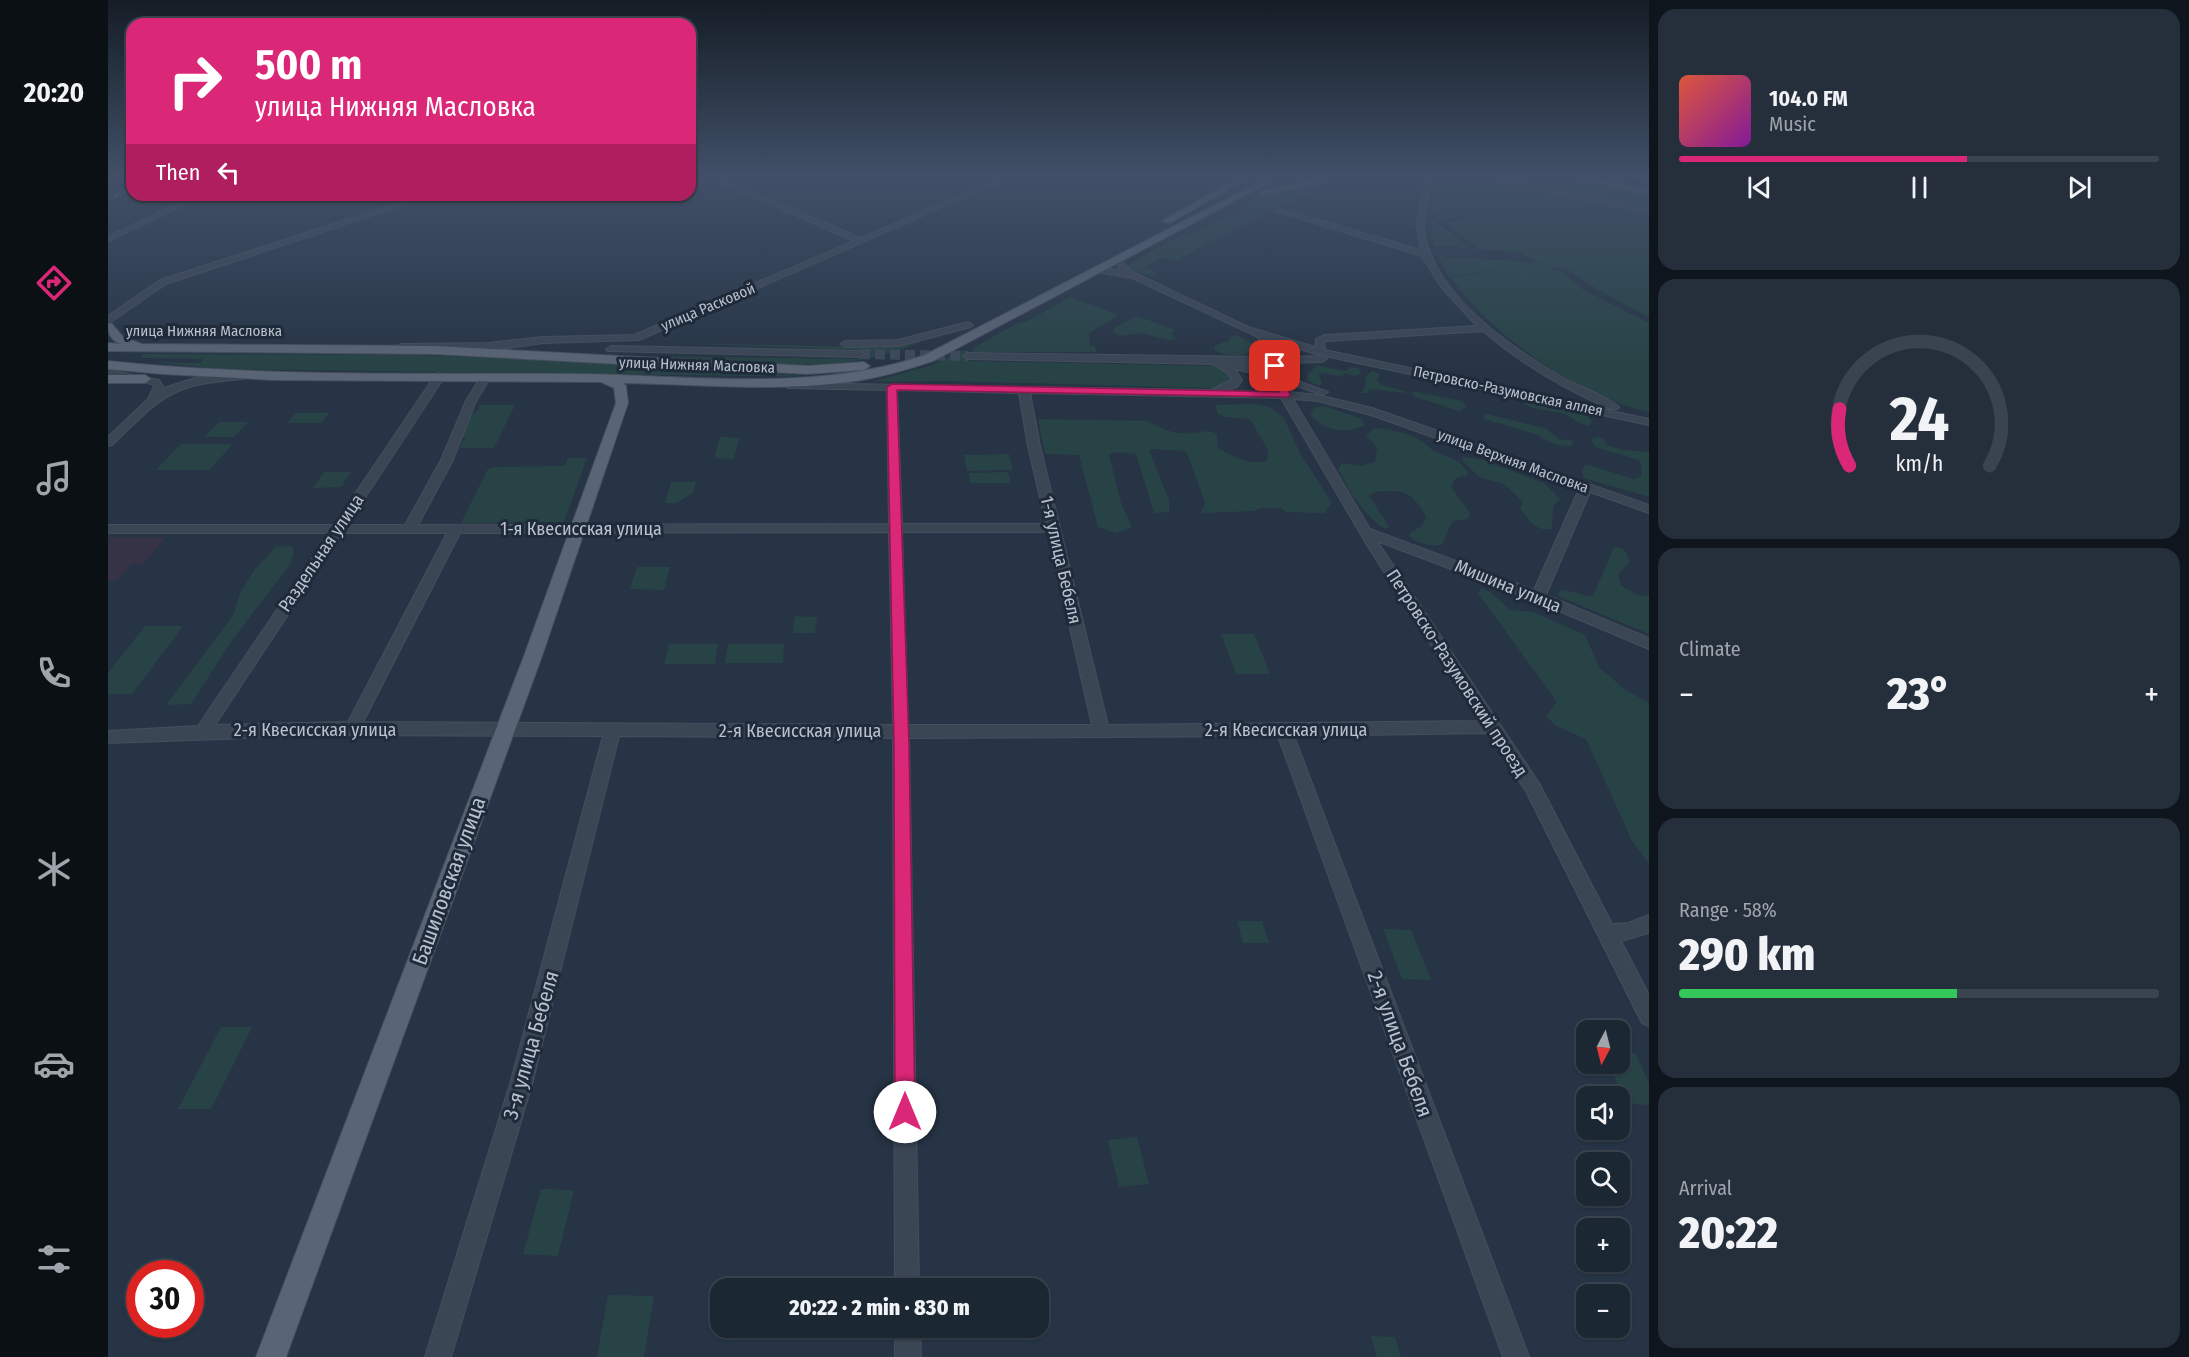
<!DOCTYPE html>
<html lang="en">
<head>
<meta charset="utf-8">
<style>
  :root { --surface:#1c2734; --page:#252f3c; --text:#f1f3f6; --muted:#a0a5ac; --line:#3a444f; --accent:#db2777 }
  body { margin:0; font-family:"Fira Sans Condensed",sans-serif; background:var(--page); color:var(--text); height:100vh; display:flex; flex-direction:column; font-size:22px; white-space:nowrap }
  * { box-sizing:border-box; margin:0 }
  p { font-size:20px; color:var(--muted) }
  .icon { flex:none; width:33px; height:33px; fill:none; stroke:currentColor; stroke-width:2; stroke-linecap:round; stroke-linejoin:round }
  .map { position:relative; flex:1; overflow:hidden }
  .details { display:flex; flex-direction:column; gap:9px; padding:9px; background:#0f151d; width:540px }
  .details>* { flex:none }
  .guide { position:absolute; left:18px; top:18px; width:570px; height:183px; border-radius:18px; box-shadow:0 2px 4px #0004,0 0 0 2px var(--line); background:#db2777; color:#fff; overflow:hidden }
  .needle { width:39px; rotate:187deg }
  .fabs { position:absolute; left:1468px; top:1020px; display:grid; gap:12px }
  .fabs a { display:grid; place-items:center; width:54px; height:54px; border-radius:12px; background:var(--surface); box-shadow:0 2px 4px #0004,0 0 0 2px var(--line); font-size:30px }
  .speed { position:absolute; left:18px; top:1260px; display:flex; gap:12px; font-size:30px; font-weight:700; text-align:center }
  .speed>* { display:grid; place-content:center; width:78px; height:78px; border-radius:50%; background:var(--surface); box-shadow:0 2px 4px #0004,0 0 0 2px var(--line); line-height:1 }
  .speed .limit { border:9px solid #d22; background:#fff; color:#111 }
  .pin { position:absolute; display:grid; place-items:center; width:51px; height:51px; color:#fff; margin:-26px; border-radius:12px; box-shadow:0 3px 9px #0006 }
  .me { position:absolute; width:66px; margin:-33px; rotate:0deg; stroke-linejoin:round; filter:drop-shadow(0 0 4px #0008) }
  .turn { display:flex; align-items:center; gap:21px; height:126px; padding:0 30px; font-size:27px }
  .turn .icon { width:78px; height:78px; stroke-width:2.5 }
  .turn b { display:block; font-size:42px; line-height:51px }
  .then { display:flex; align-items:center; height:57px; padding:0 30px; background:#0003; gap:12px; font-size:22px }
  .big { font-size:45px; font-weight:800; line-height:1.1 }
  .details .card { flex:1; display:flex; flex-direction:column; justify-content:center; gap:9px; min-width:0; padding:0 21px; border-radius:18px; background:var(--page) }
  .details .dial { align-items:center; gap:0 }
  .dial svg { height:156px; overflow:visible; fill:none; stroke:var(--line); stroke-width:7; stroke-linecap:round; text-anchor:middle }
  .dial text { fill:var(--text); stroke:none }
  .song { display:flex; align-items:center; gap:18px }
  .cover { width:72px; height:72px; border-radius:9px; background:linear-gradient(135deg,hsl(10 70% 55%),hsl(290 70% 35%)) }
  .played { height:6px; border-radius:3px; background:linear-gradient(90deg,var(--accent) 60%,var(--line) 60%) }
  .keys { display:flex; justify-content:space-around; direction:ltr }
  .heat { display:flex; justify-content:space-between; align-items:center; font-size:33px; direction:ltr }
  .charge { height:9px; border-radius:4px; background:linear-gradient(90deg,#34c759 58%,var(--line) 0) }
  .trip { position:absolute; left:602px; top:1278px; width:339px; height:60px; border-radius:18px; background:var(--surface); box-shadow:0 2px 4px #0004,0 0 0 2px var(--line); font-weight:800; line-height:60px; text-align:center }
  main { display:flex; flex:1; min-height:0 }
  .menu { display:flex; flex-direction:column; width:108px; justify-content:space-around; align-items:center; background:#0b1015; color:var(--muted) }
  .menu .icon { width:42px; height:42px }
  .menu .on { color:var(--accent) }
  .menu b { font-size:27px; color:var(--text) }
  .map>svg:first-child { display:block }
  .medical { fill:#353345 }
  .green { fill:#284346 }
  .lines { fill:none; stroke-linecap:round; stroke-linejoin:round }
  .minor-tunnel { stroke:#3c495a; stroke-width:10; stroke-dasharray:10 5; stroke-linecap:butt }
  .minor-casing { stroke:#444f5e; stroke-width:2 }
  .major-casing { stroke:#444f5e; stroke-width:2 }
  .minor { fill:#3b4655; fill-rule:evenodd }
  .major { fill:#596575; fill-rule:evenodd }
  .rail-casing { stroke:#5d6a7c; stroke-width:4 }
  .rail { stroke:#1f2b3a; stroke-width:2; stroke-dasharray:6; stroke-linecap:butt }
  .route { fill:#db2777; stroke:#8e194d; stroke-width:1.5 }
  .labels { text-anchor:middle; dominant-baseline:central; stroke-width:6; stroke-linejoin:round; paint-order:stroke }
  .far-street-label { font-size:15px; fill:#b9c1ce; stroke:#1f2b3a }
  .street-label { font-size:18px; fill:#b9c1ce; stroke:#1f2b3a }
  .near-street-label { font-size:21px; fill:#b9c1ce; stroke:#1f2b3a }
</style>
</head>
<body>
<main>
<nav class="menu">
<b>20:20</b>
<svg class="icon on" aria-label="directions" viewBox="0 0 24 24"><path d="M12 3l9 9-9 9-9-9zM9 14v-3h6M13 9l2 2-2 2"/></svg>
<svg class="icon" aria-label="music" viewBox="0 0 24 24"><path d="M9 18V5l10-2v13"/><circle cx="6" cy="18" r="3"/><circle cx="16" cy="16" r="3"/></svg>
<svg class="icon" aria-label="phone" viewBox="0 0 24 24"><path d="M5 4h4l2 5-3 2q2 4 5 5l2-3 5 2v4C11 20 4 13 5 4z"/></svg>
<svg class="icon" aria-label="climate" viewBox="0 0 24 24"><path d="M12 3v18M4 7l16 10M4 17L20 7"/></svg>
<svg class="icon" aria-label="car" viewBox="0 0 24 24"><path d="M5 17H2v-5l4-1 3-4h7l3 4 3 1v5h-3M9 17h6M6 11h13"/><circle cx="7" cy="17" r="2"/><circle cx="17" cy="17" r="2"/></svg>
<svg class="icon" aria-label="filters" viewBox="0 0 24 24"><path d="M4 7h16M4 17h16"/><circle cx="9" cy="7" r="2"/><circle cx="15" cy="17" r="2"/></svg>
</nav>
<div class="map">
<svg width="1541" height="1357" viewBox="0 0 1541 1357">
  <rect width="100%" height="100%" fill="#263445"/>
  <path class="medical" d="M0,537H58L35,564H24L9,581H0Z"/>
  <g class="green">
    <path d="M1332,176H1356L1541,213V317L1490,290L1457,268H1441L1446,271L1447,269L1451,270L1477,291L1541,323V412C1471,396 1384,336 1343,278L1408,266L1341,277L1330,256L1432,263L1410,252L1370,249L1338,224L1360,217L1356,215L1335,221L1323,211L1327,195L1325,193Z"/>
    <path d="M1382,176H1457L1541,194V209Z"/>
    <path d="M1200,185L1207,187L1200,190L1203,192L1165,210L1133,209L1134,207L1129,205L1157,193Z"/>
    <path d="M1129,212L1159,213L1067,261L1055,257L1037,267L1049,272L1048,276L1044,277L1021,267V264C1040,254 1062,238 1084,233C1100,228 1114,220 1129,212Z"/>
    <path d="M1323,217L1362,248L1326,246Z"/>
    <path d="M962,297L1011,315L981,333L982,346H987L988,352H864L866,347L910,323L920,321Z"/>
    <path d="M1029,316L1068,330L1063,333L1069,339L1062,340L1032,333L1013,336L1005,331L1008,327Z"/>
    <path d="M1129,335L1145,344L1144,351C1134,358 1117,355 1106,350L1107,345L1121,341L1122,337Z"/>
    <path d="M814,341C730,380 631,361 542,356L751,359L752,350L561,343L767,347Z"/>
    <path d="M852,350L860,352L861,361L1104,366L1120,372L1125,381L1112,387L1104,388L837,381L763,382L824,365Z"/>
    <path d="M36,354L307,355L419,359L716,377L110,369L44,362L92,363L96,359L32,358Z"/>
    <path d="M1209,365L1237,371L1243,367L1250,368L1253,374L1247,376L1237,373L1233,377L1216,373L1211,374L1214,382L1212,386L1200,381L1199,376Z"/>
    <path d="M1264,371L1272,374L1269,380L1274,385L1297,391L1298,393L1261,389L1260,393H1252L1257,388L1258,376Z"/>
    <path d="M1308,392L1354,401L1359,407L1351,411L1308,397L1303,393Z"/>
    <path d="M1412,400L1479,415L1484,421L1481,426C1468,424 1464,416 1454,413C1441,410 1421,411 1412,400Z"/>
    <path d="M1144,404L1162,407L1176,418L1192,453L1224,503L1216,513L1178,512L1173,508H1153L1146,511L1093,513L1097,502L1078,451L1041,449L1061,500V512L1046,513L1028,454L1008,452L1001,455L1013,503L1024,527L1008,533L990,527L971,455L937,454L930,419L1041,421C1054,430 1069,435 1084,433C1095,432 1099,429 1109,434L1110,448C1127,458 1140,465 1159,461L1160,450L1142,419L1117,417L1109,413L1108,405Z"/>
    <path d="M372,405H407L386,448H352L357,437L350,438L360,417L369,411Z"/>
    <path d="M1216,406L1254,419L1256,426C1237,434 1213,431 1202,413L1207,407Z"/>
    <path d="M188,413H221L213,423H179Z"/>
    <path d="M1379,414L1437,428L1451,439L1466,441L1463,446C1451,446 1439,443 1430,435L1376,419L1375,416Z"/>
    <path d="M111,422H140L126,437H96Z"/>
    <path d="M1266,428C1282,429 1298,432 1312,440C1316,442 1319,446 1323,449C1336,458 1354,457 1360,475L1348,478L1343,487L1362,513L1360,519L1344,521L1334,545C1321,546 1311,544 1301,536L1303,532L1314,526L1318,517C1309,501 1303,491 1283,491C1274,491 1268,490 1261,496L1281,526L1277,529C1255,515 1242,492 1230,469L1234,463L1253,466L1267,462L1269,448L1258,435Z"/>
    <path d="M612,437L631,438L626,459L606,458Z"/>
    <path d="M1490,437L1497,440L1498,445L1515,450L1541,452V497L1476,478L1474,474L1476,466L1480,465L1526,479L1533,477L1534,468L1531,460L1487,447L1483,439Z"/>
    <path d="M73,444H125L101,470H48Z"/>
    <path d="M901,454L905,470L859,471L856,455Z"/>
    <path d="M1355,457L1372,459L1436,483L1452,499L1445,506L1444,529C1428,532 1421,520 1412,508L1415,502L1396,484L1371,477L1355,461Z"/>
    <path d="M460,458H479L456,522L353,523L380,469L387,467L457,466Z"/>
    <path d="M216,472H243L233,487L205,488Z"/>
    <path d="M900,472L903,483H862L861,473Z"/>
    <path d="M563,482H588L585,493L568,503H557Z"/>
    <path d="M184,546L186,552L183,563L125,639L83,704L58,705L126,614L132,593L147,569L168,547Z"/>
    <path d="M1506,547C1516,546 1519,553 1522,562L1510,574L1513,586L1532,596L1541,595V634L1450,596L1452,590C1464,590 1473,596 1485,596Z"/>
    <path d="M529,567H562L556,590L522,589Z"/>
    <path d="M1373,588L1382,592L1403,610L1425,612L1477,635L1491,667L1516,689L1541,703V863L1524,841L1478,739L1448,726L1438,716L1449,702L1370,593Z"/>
    <path d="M687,616L709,617L707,633H685Z"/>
    <path d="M37,626H75L24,694H0V673Z"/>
    <path d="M1113,634H1146L1162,674H1128Z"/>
    <path d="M561,644H610L607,664H556Z"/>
    <path d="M620,644H676L675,663H617Z"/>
    <path d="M1129,921H1154L1161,943H1135Z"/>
    <path d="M1275,929L1303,930L1323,980L1294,979Z"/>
    <path d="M113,1027H144L103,1109H70Z"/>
    <path d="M1512,1051L1527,1053L1541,1083V1105L1518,1103L1501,1064H1512Z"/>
    <path d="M1029,1137L1041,1184L1011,1187L1000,1140Z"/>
    <path d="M433,1189L466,1190L450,1256L415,1254Z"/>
    <path d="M500,1295L546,1296L536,1357H489Z"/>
    <path d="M1263,1336L1287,1337L1293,1357H1269Z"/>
  </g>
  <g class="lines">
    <path class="minor-tunnel" d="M752,354L860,356"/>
    <g class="minor-casing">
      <g id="minor">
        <path d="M0,176H10L0,181Z"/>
        <path d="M597,176H607L753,238L896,176H906L531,340L435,343L392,349L293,350L288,347L293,344L380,343L435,337L526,335L746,241Z"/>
        <path d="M1319,176H1327C1322,193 1314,213 1316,231C1326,295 1402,347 1454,377C1470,386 1500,397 1511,407L1510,409H1502C1457,389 1413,364 1375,331L1219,341L1216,342L1217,350L1541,419V425L1212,355L1163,341L1170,357L1214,356L1219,359L1214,362L1171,363L1174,375L1220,392L1215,395L1177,382L1181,392L1210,395L1264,408L1541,505V513L1482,492L1438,595L1541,638V649L1425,600L1269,541L1431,783L1504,924L1520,923L1541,915V933L1513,941L1541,995V1026L1534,1023L1419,793L1380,733L1186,736L1421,1357H1395L1170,736L801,738L811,1288H787L785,738L511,736L424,1084L343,1357H317L402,1084L495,736L227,735L0,743V731L90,726L221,533H0V525H226L328,374L332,373L337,376L239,525H297L333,460L358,401L374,375L378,374L383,377L368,401L345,460L310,525L781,524L779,390L680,388L675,385L676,383L1103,390L1124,380L1119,372L1104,364L860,359L855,356L860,353L1160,357L1155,344L1148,336L1024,278L984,271L988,268L1012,270L1006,259L1010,256L1013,257L1016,265L1029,274L1140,327L1207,347L1208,339L1217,335L1369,326L1333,287L1314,256L1167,211L1174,209L1313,250L1308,223ZM1161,363L1162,371L1132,364ZM1127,369L1165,378L1170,392L1117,391L1129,387L1134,380ZM789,390L911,393L920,446L938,524H794ZM922,393L1173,398L1259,545L1372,721L1000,725L932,446ZM1185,399L1210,401L1263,415L1471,489L1426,590L1262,529ZM781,532L785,725L255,722L352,533ZM794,532H940L984,725H800ZM234,533H339L240,722L107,725Z"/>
        <path d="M1367,176H1383L1541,209V213Z"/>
        <path d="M88,195H98L0,241V236Z"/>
        <path d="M314,195H326L58,284L0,324V316L52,280Z"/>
        <path d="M860,322L865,325L863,327L790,346L737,347L732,344L737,341L790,340Z"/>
        <path d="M503,346L752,351L757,354L752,357L499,351L498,349Z"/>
        <path d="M0,370L51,380L56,388L87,378L134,373L139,376L134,379C61,385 55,396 4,445L0,446V437L40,399L46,387L44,384L0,376Z"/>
        <path d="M787,1328H812L813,1357H787Z"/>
      </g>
    </g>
    <g class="major-casing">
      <g id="major">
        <path d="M1133,176H1144L1062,223L1054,221Z"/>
        <path d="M1163,176H1174L825,361C798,370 770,378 741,382C667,392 589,384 515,383L518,386L520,403L434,656L178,1357H148L416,656L508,403L506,388L493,382L166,380L55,374L0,369V361C155,377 311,373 466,374C582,375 706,393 817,355Z"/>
        <path d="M1217,176H1230L1213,184L1154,195L1150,192Z"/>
        <path d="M1459,176H1478L1541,189V195Z"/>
        <path d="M1523,176L1541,177V183L1524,178Z"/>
        <path d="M0,323L4,324L15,337L34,344L327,346L699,366L756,362L762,366L756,370L699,374L327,354L0,351V343L14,344C2,340 0,334 0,323Z"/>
        <path d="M0,375H37L43,379L37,383H0Z"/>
      </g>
    </g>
    <use href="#minor" class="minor"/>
    <use href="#major" class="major"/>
    <g class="rail-casing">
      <path id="rail" d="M0,199L24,188"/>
    </g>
    <use href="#rail" class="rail"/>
  </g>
  <linearGradient id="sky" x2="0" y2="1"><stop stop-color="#151d26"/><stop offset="0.48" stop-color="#415068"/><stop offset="1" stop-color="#415068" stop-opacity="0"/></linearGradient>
  <rect width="1541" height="366" fill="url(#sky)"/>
  <path class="route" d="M1167,363L1171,366L1182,395L1180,397L789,390L801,744L807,1112L804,1119L797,1122L790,1119L787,1112L786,744L779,387L784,384L1171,392L1162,366Z"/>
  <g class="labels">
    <g class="far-street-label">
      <text transform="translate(600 307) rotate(-23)">улица Расковой</text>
      <text x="96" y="331">улица Нижняя Масловка</text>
      <text transform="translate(589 365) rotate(2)">улица Нижняя Масловка</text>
      <text transform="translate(1400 391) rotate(12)">Петровско-Разумовская аллея</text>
      <text transform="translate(1405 461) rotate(20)">улица Верхняя Масловка</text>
    </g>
    <g class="street-label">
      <text x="473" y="529">1-я Квесисская улица</text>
      <text transform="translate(213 553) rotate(-56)">Раздельная улица</text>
      <text transform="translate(953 560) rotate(77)">1-я улица Бебеля</text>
      <text transform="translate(1400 586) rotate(22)">Мишина улица</text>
      <text transform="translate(1349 673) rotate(57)">Петровско-Разумовский проезд</text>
      <text x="207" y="730">2-я Квесисская улица</text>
      <text x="1178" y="730">2-я Квесисская улица</text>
      <text x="692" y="731">2-я Квесисская улица</text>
    </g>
    <g class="near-street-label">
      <text transform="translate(341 881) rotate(-70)">Башиловская улица</text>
      <text transform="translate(1292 1044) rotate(70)">2-я улица Бебеля</text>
      <text transform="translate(423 1045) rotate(-74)">3-я улица Бебеля</text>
    </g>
  </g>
</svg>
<div class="fabs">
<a><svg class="needle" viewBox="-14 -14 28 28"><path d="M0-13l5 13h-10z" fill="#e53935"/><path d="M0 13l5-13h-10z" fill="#a0a5ac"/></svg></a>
<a><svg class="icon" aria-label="sound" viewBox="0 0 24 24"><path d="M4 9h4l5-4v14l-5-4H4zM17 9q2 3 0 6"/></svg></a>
<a><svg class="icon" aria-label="search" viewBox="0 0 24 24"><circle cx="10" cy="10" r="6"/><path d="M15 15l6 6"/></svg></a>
<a>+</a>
<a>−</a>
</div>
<div class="speed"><div class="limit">30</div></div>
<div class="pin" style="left:1167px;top:366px;background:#d93025"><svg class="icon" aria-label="arrive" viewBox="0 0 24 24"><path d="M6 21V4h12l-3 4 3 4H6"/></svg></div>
<svg class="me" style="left:797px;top:1112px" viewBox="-20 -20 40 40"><circle r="19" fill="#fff"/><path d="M0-13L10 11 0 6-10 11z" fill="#db2777"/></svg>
<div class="trip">20:22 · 2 min · 830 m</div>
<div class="guide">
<div class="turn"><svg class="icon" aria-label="right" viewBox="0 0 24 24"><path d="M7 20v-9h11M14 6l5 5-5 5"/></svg><div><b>500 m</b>улица Нижняя Масловка</div></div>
<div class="then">Then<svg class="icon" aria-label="left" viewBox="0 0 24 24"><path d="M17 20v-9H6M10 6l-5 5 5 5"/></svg></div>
</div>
</div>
<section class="details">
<div class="card">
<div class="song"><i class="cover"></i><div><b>104.0 FM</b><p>Music</p></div></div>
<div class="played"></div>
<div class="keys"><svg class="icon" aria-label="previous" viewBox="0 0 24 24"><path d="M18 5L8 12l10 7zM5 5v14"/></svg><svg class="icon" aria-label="pause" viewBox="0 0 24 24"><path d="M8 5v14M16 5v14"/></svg><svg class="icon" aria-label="next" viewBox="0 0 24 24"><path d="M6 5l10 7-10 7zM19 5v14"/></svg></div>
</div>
<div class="card dial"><svg viewBox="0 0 100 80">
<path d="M14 69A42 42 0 1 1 86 69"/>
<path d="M14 69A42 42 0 0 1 9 40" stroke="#db2777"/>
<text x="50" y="56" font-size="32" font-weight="700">24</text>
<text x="50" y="72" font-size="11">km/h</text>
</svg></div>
<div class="card"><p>Climate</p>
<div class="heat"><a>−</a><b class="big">23°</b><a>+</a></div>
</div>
<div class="card"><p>Range · 58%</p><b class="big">290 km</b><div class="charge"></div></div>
<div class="card"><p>Arrival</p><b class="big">20:22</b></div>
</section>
</main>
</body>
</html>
